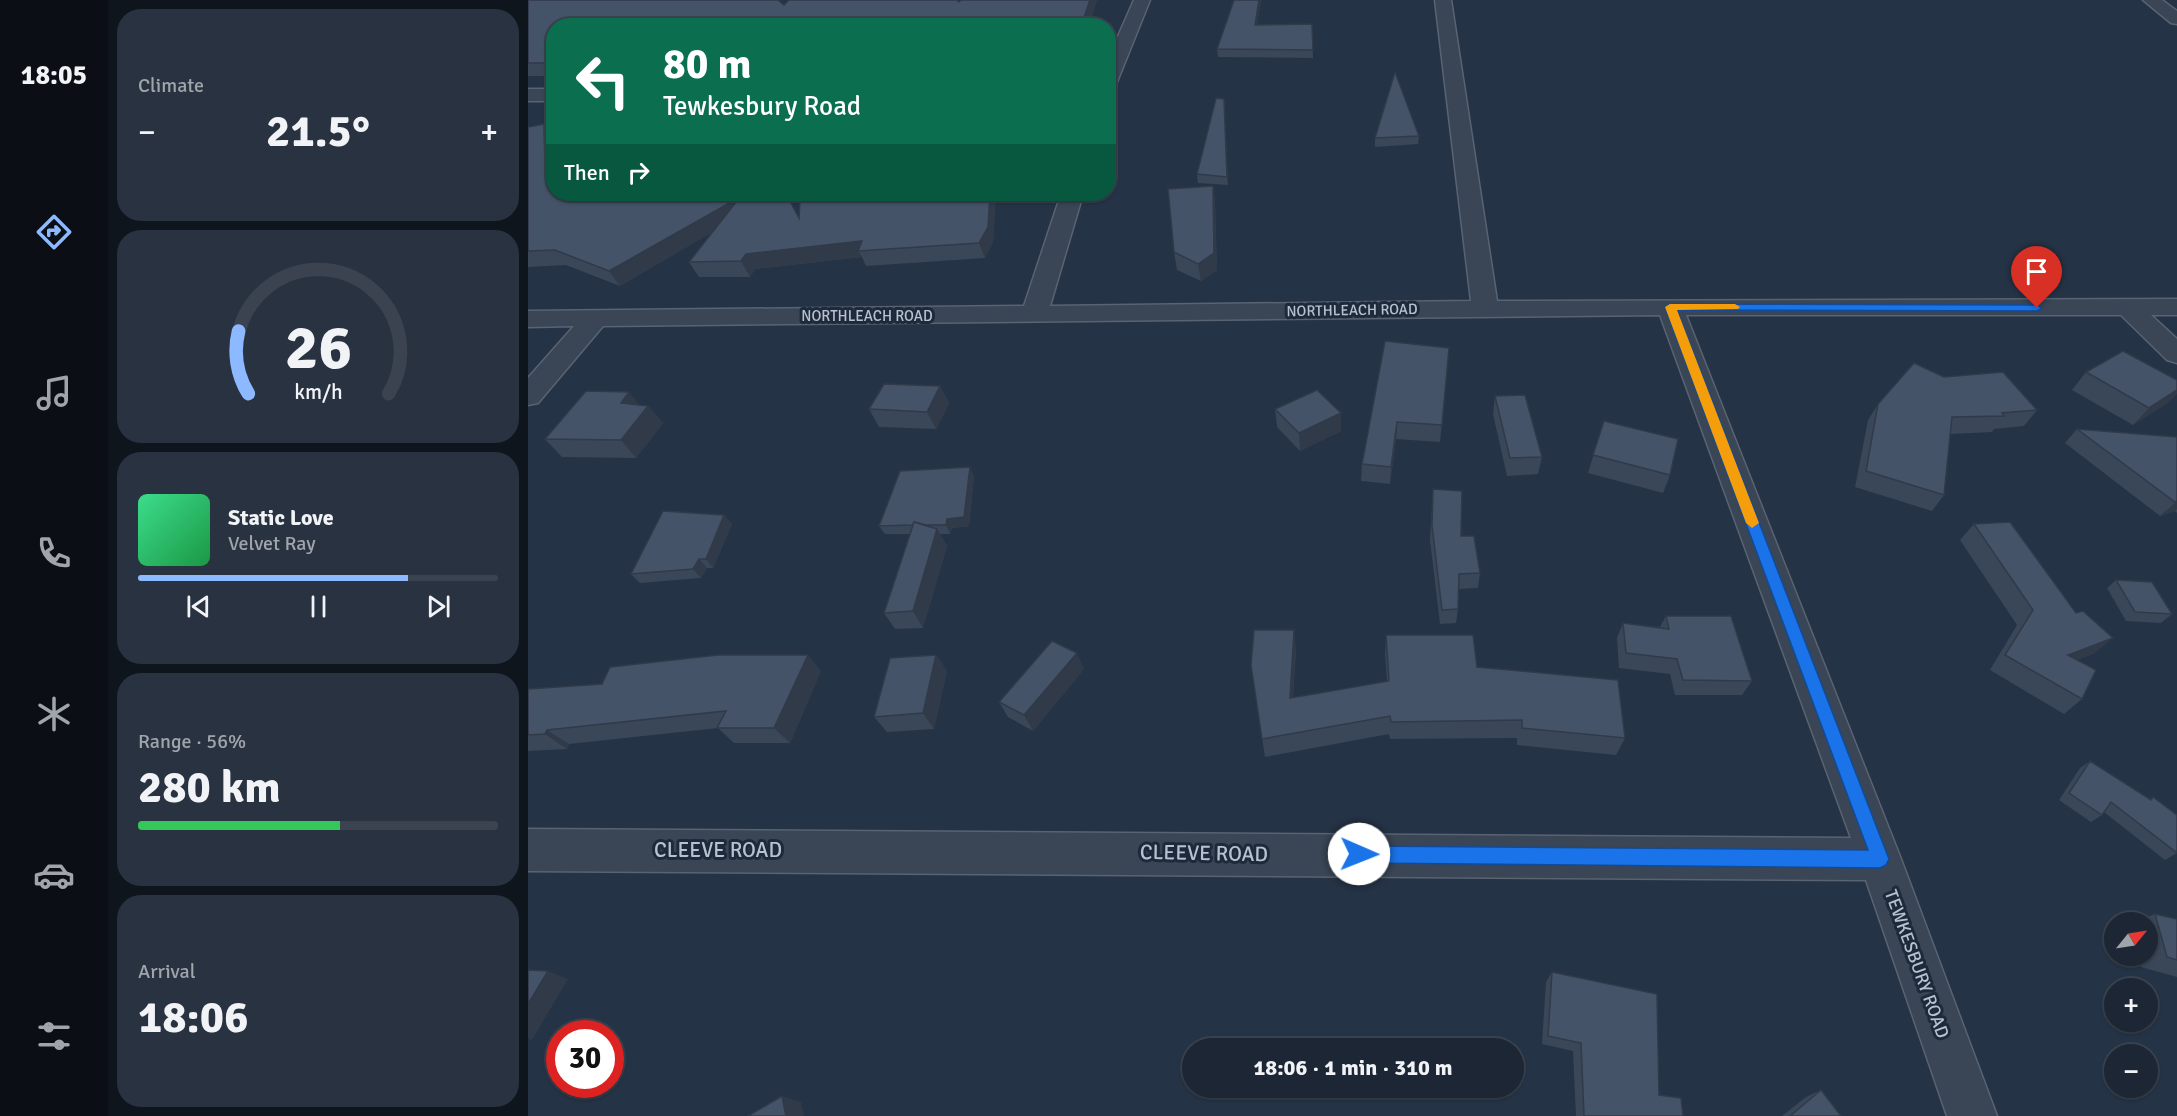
<!DOCTYPE html>
<html lang="en">
<head>
<meta charset="utf-8">
<style>
  :root { --surface:#1c2634; --page:#293240; --text:#f1f3f6; --muted:#a0a5ac; --line:#3a434f; --accent:#8cb9ff }
  body { margin:0; font-family:Signika,sans-serif; background:var(--page); color:var(--text); height:100vh; display:flex; flex-direction:column; font-size:22px; white-space:nowrap }
  * { box-sizing:border-box; margin:0 }
  p { font-size:20px; color:var(--muted) }
  .icon { flex:none; width:33px; height:33px; fill:none; stroke:currentColor; stroke-width:2; stroke-linecap:round; stroke-linejoin:round }
  .map { position:relative; flex:1; overflow:hidden }
  .side { display:flex; flex-direction:column; gap:9px; padding:9px; background:#0f151d; width:420px }
  .side>* { flex:none }
  .top-card { position:absolute; left:18px; top:18px; width:570px; height:183px; border-radius:24px; box-shadow:0 2px 4px #0004,0 0 0 2px var(--line); background:#0b6e4f; color:#fff; overflow:hidden }
  .needle { width:39px; rotate:60deg }
  .controls { position:absolute; left:1576px; top:912px; display:grid; gap:12px }
  .controls a { display:grid; place-items:center; width:54px; height:54px; border-radius:50%; background:var(--surface); box-shadow:0 2px 4px #0004,0 0 0 2px var(--line); font-size:30px }
  .speed { position:absolute; left:18px; top:1020px; display:flex; gap:12px; font-size:30px; font-weight:700; text-align:center }
  .speed>* { display:grid; place-content:center; width:78px; height:78px; border-radius:50%; background:var(--surface); box-shadow:0 2px 4px #0004,0 0 0 2px var(--line); line-height:1 }
  .speed .limit { border:9px solid #d22; background:#fff; color:#111 }
  .pin { position:absolute; display:grid; place-items:center; width:51px; height:51px; color:#fff; margin:-62px -26px; border-radius:50% 50% 50% 0; rotate:-45deg; box-shadow:0 0 6px #0007 }
  .pin .icon { rotate:45deg }
  .me { position:absolute; width:66px; margin:-33px; rotate:91deg; stroke-linejoin:round; filter:drop-shadow(0 0 4px #0008) }
  .turn { display:flex; align-items:center; gap:21px; height:126px; padding:0 18px; font-size:27px }
  .turn .icon { width:78px; height:78px; stroke-width:2.5 }
  .turn b { display:block; font-size:42px; line-height:51px }
  .then { display:flex; align-items:center; height:57px; padding:0 18px; background:#0003; gap:12px; font-size:22px }
  .big { font-size:45px; font-weight:700; line-height:1.1 }
  .side .card { flex:1; display:flex; flex-direction:column; justify-content:center; gap:9px; min-width:0; padding:0 21px; border-radius:24px; background:var(--page) }
  .side .dial { align-items:center; gap:0 }
  .dial svg { height:156px; overflow:visible; fill:none; stroke:var(--line); stroke-width:7; stroke-linecap:round; text-anchor:middle }
  .dial text { fill:var(--text); stroke:none }
  .song { display:flex; align-items:center; gap:18px }
  .cover { width:72px; height:72px; border-radius:9px; background:linear-gradient(135deg,hsl(150 70% 55%),hsl(140 70% 35%)) }
  .played { height:6px; border-radius:3px; background:linear-gradient(90deg,var(--accent) 75%,var(--line) 75%) }
  .keys { display:flex; justify-content:space-around; direction:ltr }
  .heat { display:flex; justify-content:space-between; align-items:center; font-size:33px; direction:ltr }
  .charge { height:9px; border-radius:4px; background:linear-gradient(90deg,#34c759 56%,var(--line) 0) }
  .trip { position:absolute; left:654px; top:1038px; width:342px; height:60px; border-radius:30px; background:var(--surface); box-shadow:0 2px 4px #0004,0 0 0 2px var(--line); font-weight:700; line-height:60px; text-align:center }
  main { display:flex; flex:1; min-height:0 }
  .tabs { display:flex; flex-direction:column; width:108px; justify-content:space-around; align-items:center; background:#0b0f15; color:var(--muted) }
  .tabs .icon { width:42px; height:42px }
  .tabs .active { color:var(--accent) }
  .tabs b { font-size:27px; color:var(--text) }
  .map>svg:first-child { display:block }
  .lines { fill:none; stroke-linecap:round; stroke-linejoin:round }
  .street-casing { stroke:#596372; stroke-width:3 }
  .street { fill:#3a4555; fill-rule:evenodd }
  .wall { fill:#3a4759 }
  .shaded-wall { fill:#303a49 }
  .building { fill:#445368; stroke:#303a49; stroke-width:1.5 }
  .route { fill:#1a73e8; stroke:#114b97; stroke-width:1.5 }
  .slow { fill:#f59e0b }
  .labels { text-anchor:middle; dominant-baseline:central; stroke-width:6; stroke-linejoin:round; paint-order:stroke }
  .far-street-label { font-size:15px; fill:#b8c1ce; stroke:#1e2a3b }
  .street-label { font-size:18px; fill:#b8c1ce; stroke:#1e2a3b }
  .near-street-label { font-size:21px; fill:#b8c1ce; stroke:#1e2a3b }
</style>
</head>
<body>
<main>
<nav class="tabs">
<b>18:05</b>
<svg class="icon active" aria-label="directions" viewBox="0 0 24 24"><path d="M12 3l9 9-9 9-9-9zM9 14v-3h6M13 9l2 2-2 2"/></svg>
<svg class="icon" aria-label="music" viewBox="0 0 24 24"><path d="M9 18V5l10-2v13"/><circle cx="6" cy="18" r="3"/><circle cx="16" cy="16" r="3"/></svg>
<svg class="icon" aria-label="phone" viewBox="0 0 24 24"><path d="M5 4h4l2 5-3 2q2 4 5 5l2-3 5 2v4C11 20 4 13 5 4z"/></svg>
<svg class="icon" aria-label="climate" viewBox="0 0 24 24"><path d="M12 3v18M4 7l16 10M4 17L20 7"/></svg>
<svg class="icon" aria-label="car" viewBox="0 0 24 24"><path d="M5 17H2v-5l4-1 3-4h7l3 4 3 1v5h-3M9 17h6M6 11h13"/><circle cx="7" cy="17" r="2"/><circle cx="17" cy="17" r="2"/></svg>
<svg class="icon" aria-label="filters" viewBox="0 0 24 24"><path d="M4 7h16M4 17h16"/><circle cx="9" cy="7" r="2"/><circle cx="15" cy="17" r="2"/></svg>
</nav>
<section class="side">
<div class="card"><p>Climate</p>
<div class="heat"><a>−</a><b class="big">21.5°</b><a>+</a></div>
</div>
<div class="card dial"><svg viewBox="0 0 100 80">
<path d="M14 69A42 42 0 1 1 86 69"/>
<path d="M14 69A42 42 0 0 1 9 37" stroke="#8cb9ff"/>
<text x="50" y="56" font-size="32" font-weight="700">26</text>
<text x="50" y="72" font-size="11">km/h</text>
</svg></div>
<div class="card">
<div class="song"><i class="cover"></i><div><b>Static Love</b><p>Velvet Ray</p></div></div>
<div class="played"></div>
<div class="keys"><svg class="icon" aria-label="previous" viewBox="0 0 24 24"><path d="M18 5L8 12l10 7zM5 5v14"/></svg><svg class="icon" aria-label="pause" viewBox="0 0 24 24"><path d="M8 5v14M16 5v14"/></svg><svg class="icon" aria-label="next" viewBox="0 0 24 24"><path d="M6 5l10 7-10 7zM19 5v14"/></svg></div>
</div>
<div class="card"><p>Range · 56%</p><b class="big">280 km</b><div class="charge"></div></div>
<div class="card"><p>Arrival</p><b class="big">18:06</b></div>
</section>
<div class="map">
<svg width="1649" height="1116" viewBox="0 0 1649 1116">
  <rect width="100%" height="100%" fill="#253346"/>
  <g class="lines">
    <g class="street-casing">
      <g id="street">
        <path d="M606,0H622L589,82L587,86L580,87V59Z"/>
        <path d="M907,0H923L969,301L1649,299V315H1623L1649,339V363L1639,360L1593,315H1158L1373,859L1469,1116H1419L1338,880L0,871V829L1323,838L1132,315L75,326L10,403L0,405V378L46,326L0,327V311L496,306L533,194H555L522,306L943,301Z"/>
        <path d="M1615,0H1634L1649,11V24L1643,23Z"/>
        <rect x="0" y="89" width="26" height="12"/>
      </g>
    </g>
    <use href="#street" class="street"/>
  </g>
  <g class="wall">
    <path d="M0,0L256,5L431,2L433,0H569L561,26H26V76H0Z"/>
    <path d="M706,0H733L729,25L784,24L785,58L690,57L689,49Z"/>
    <path d="M696,99L700,185L670,183L669,174Z"/>
    <path d="M0,127L26,194L271,218L278,194H468L465,242L457,258L338,266L334,257L227,269L222,277H171L161,262L184,232L92,286L38,265L0,267Z"/>
    <path d="M891,136L890,144L847,147V138Z"/>
    <path d="M685,186L687,203L689,270L673,281L649,270L646,252Z"/>
    <path d="M921,348L912,442L868,439L862,484L833,481L834,464Z"/>
    <path d="M1558,372L1641,402L1605,425L1544,390Z"/>
    <path d="M1416,377L1509,410L1496,426L1466,429L1464,432L1422,434L1416,495L1404,511L1327,487L1340,420L1350,404Z"/>
    <path d="M412,386L421,403L408,429L351,427L341,409Z"/>
    <path d="M967,396L1014,457L1010,474L979,476L965,414Z"/>
    <path d="M111,405L120,406L135,423L108,458L34,457L17,439Z"/>
    <path d="M747,409L813,413V431L772,451L749,427Z"/>
    <path d="M1076,421L1142,475L1135,493L1060,473Z"/>
    <path d="M1549,429L1649,437V513L1647,511L1632,516L1537,443Z"/>
    <path d="M446,476L441,526L424,528L422,534H412L419,546L395,628L367,629L356,613L382,534H357L351,526Z"/>
    <path d="M905,489L933,536L952,573L950,588L931,589L930,609L928,623L912,624L902,540Z"/>
    <path d="M196,515L204,524L185,568H179L173,578L112,583L103,574Z"/>
    <path d="M1446,524L1567,653L1549,660L1554,699L1536,714L1462,670L1489,625L1432,540Z"/>
    <path d="M1588,580L1644,614L1633,623L1598,621L1579,588Z"/>
    <path d="M1138,616L1224,681L1214,695H1147L1142,674L1091,668L1089,638L1095,623L1132,627Z"/>
    <path d="M858,635L949,667L1097,738L1088,755L989,745V738L862,739L861,734L737,757L723,665L768,649L765,698L859,681L857,654Z"/>
    <path d="M408,655L419,671L406,729L359,732L346,717Z"/>
    <path d="M556,669L505,731L480,717L471,702Z"/>
    <path d="M293,671L262,743H206L190,728L41,744L39,749L0,751V689Z"/>
    <path d="M1562,761L1622,799L1625,797L1649,815V853L1637,860L1576,812L1574,815L1563,822L1531,800L1552,768Z"/>
    <path d="M1627,914L1649,919V977L1613,967L1610,956H1620V922H1607Z"/>
    <path d="M1024,972L1131,1095L1155,1116H1048L1045,1051L1014,1044L1018,982Z"/>
    <path d="M1293,1090L1313,1116H1254L1278,1097Z"/>
  </g>
  <g class="shaded-wall">
    <path d="M562,0H569L561,26H553Z"/>
    <path d="M731,0H733L728,32L727,25Z"/>
    <path d="M696,99L697,107L700,185L699,177Z"/>
    <path d="M16,124L26,137V174L17,163Z"/>
    <path d="M685,186L687,203L689,270L673,281L670,264Z"/>
    <path d="M462,194H468L465,242L457,258L451,243Z"/>
    <path d="M212,197L220,212L92,286L81,271Z"/>
    <path d="M334,241L330,251L334,257L227,269L222,277L213,261L218,254Z"/>
    <path d="M412,386L421,403L408,429L399,412Z"/>
    <path d="M1649,390V394L1641,402L1605,425L1621,408Z"/>
    <path d="M101,392L116,410L93,403Z"/>
    <path d="M120,406L135,423L108,458L93,440Z"/>
    <path d="M813,413V431L772,451L771,433Z"/>
    <path d="M869,422L868,439L862,484L863,467Z"/>
    <path d="M442,467L446,476L441,526L424,528L422,534L418,525L419,519Z"/>
    <path d="M1649,501V509L1647,511L1632,516Z"/>
    <path d="M196,515L204,524L185,568L178,559Z"/>
    <path d="M409,529L419,546L395,628L385,611Z"/>
    <path d="M171,559L179,568L173,578L165,569Z"/>
    <path d="M766,630L768,649L764,716L762,698Z"/>
    <path d="M1585,638L1567,653L1523,670L1540,655Z"/>
    <path d="M549,653L556,669L505,731L496,715Z"/>
    <path d="M280,655L293,671L262,743L246,728Z"/>
    <path d="M408,655L419,671L406,729L395,713Z"/>
    <path d="M19,730L41,744L39,749L17,734Z"/>
    <path d="M20,971L40,979L4,1040L0,1039V1004Z"/>
    <path d="M254,1096L273,1102L276,1116H258Z"/>
  </g>
  <g class="building">
    <path d="M0,0H250L256,5L261,0H429L431,2L433,0H562L553,26H26V63H0Z"/>
    <path d="M706,0H731L727,25L784,24L785,50L689,49Z"/>
    <path d="M867,72L891,136L847,138Z"/>
    <path d="M688,98L696,99L699,177L669,174Z"/>
    <path d="M16,124L17,163L26,156V194H258L271,218L272,200L278,194H462L460,227L451,243L330,251L334,241L218,254L213,261L161,262L212,197L81,271L27,250L0,251V127Z"/>
    <path d="M685,186L686,253L670,264L646,252L640,189Z"/>
    <path d="M857,341L921,348L914,425L869,422L863,467L834,464Z"/>
    <path d="M1595,351L1649,380V390L1621,408L1558,372Z"/>
    <path d="M1386,363L1416,377L1475,372L1509,410L1474,413L1476,416L1424,417L1416,495L1338,471L1350,404Z"/>
    <path d="M356,384L412,386L399,412L341,409Z"/>
    <path d="M789,390L813,413L771,433L747,409Z"/>
    <path d="M58,391L101,392L93,403L120,406L93,440L17,439Z"/>
    <path d="M997,395L1014,457L982,458L967,396Z"/>
    <path d="M1076,421L1150,439L1142,475L1065,455Z"/>
    <path d="M1549,429L1649,437V501L1647,502Z"/>
    <path d="M442,467L436,517L419,519L418,525H398L386,522L385,525L351,526L372,471Z"/>
    <path d="M905,489L934,491L933,536H946L952,573L931,574L930,609L914,610L904,525Z"/>
    <path d="M135,511L196,515L178,559H171L165,569L103,574Z"/>
    <path d="M386,522L409,529L385,611L356,613Z"/>
    <path d="M1482,522L1548,613L1555,611L1585,638L1540,655L1568,670L1554,699L1477,655L1505,610L1446,524Z"/>
    <path d="M1588,580L1624,582L1644,614L1607,612Z"/>
    <path d="M1138,616H1203L1224,681L1155,680L1149,659L1098,653L1095,623L1141,629Z"/>
    <path d="M726,630H766L762,698L861,681L858,635H945L949,667L1090,680L1097,738L994,728V720L863,722L862,716L734,739L723,665Z"/>
    <path d="M524,641L549,653L496,715L471,702Z"/>
    <path d="M190,655H280L246,728H189L198,711L19,730L17,734L0,735V689L74,684L82,667Z"/>
    <path d="M408,655L395,713L346,717L362,658Z"/>
    <path d="M1562,761L1623,800L1625,797L1649,815V853L1583,802L1574,815L1541,793Z"/>
    <path d="M1627,914L1649,919V960L1639,957Z"/>
    <path d="M0,970L20,971L0,1004Z"/>
    <path d="M1024,972L1129,994L1131,1095L1153,1098L1155,1116H1056L1053,1043L1020,1036Z"/>
    <path d="M1293,1090L1313,1116H1262Z"/>
    <path d="M254,1096L258,1116H220Z"/>
  </g>
  <path class="route" d="M1142,304L1509,305L1514,308L1509,311L1149,310L1361,859L1358,865L1352,868L831,863L824,860L822,854L824,848L831,846L1340,850L1137,307Z"/>
  <path class="slow" d="M1207,304L1212,307L1210,309L1149,310L1231,523L1224,528L1218,523L1137,307L1142,304Z"/>
  <g class="labels">
    <g class="far-street-label">
      <text transform="translate(824 310) rotate(-1)">NORTHLEACH ROAD</text>
      <text x="339" y="316">NORTHLEACH ROAD</text>
    </g>
    <g class="street-label">
      <text transform="translate(1389 964) rotate(70)">TEWKESBURY ROAD</text>
    </g>
    <g class="near-street-label">
      <text x="190" y="850">CLEEVE ROAD</text>
      <text transform="translate(676 853) rotate(1)">CLEEVE ROAD</text>
    </g>
  </g>
</svg>
<div class="controls">
<a><svg class="needle" viewBox="-14 -14 28 28"><path d="M0-13l5 13h-10z" fill="#e53935"/><path d="M0 13l5-13h-10z" fill="#a0a5ac"/></svg></a>
<a>+</a>
<a>−</a>
</div>
<div class="speed"><div class="limit">30</div></div>
<div class="pin" style="left:1509px;top:308px;background:#d93025"><svg class="icon" aria-label="arrive" viewBox="0 0 24 24"><path d="M6 21V4h12l-3 4 3 4H6"/></svg></div>
<svg class="me" style="left:831px;top:854px" viewBox="-20 -20 40 40"><circle r="19" fill="#fff"/><path d="M0-13L10 11 0 6-10 11z" fill="#1a73e8"/></svg>
<div class="trip">18:06 · 1 min · 310 m</div>
<div class="top-card">
<div class="turn"><svg class="icon" aria-label="left" viewBox="0 0 24 24"><path d="M17 20v-9H6M10 6l-5 5 5 5"/></svg><div><b>80 m</b>Tewkesbury Road</div></div>
<div class="then">Then<svg class="icon" aria-label="right" viewBox="0 0 24 24"><path d="M7 20v-9h11M14 6l5 5-5 5"/></svg></div>
</div>
</div>
</main>
</body>
</html>
